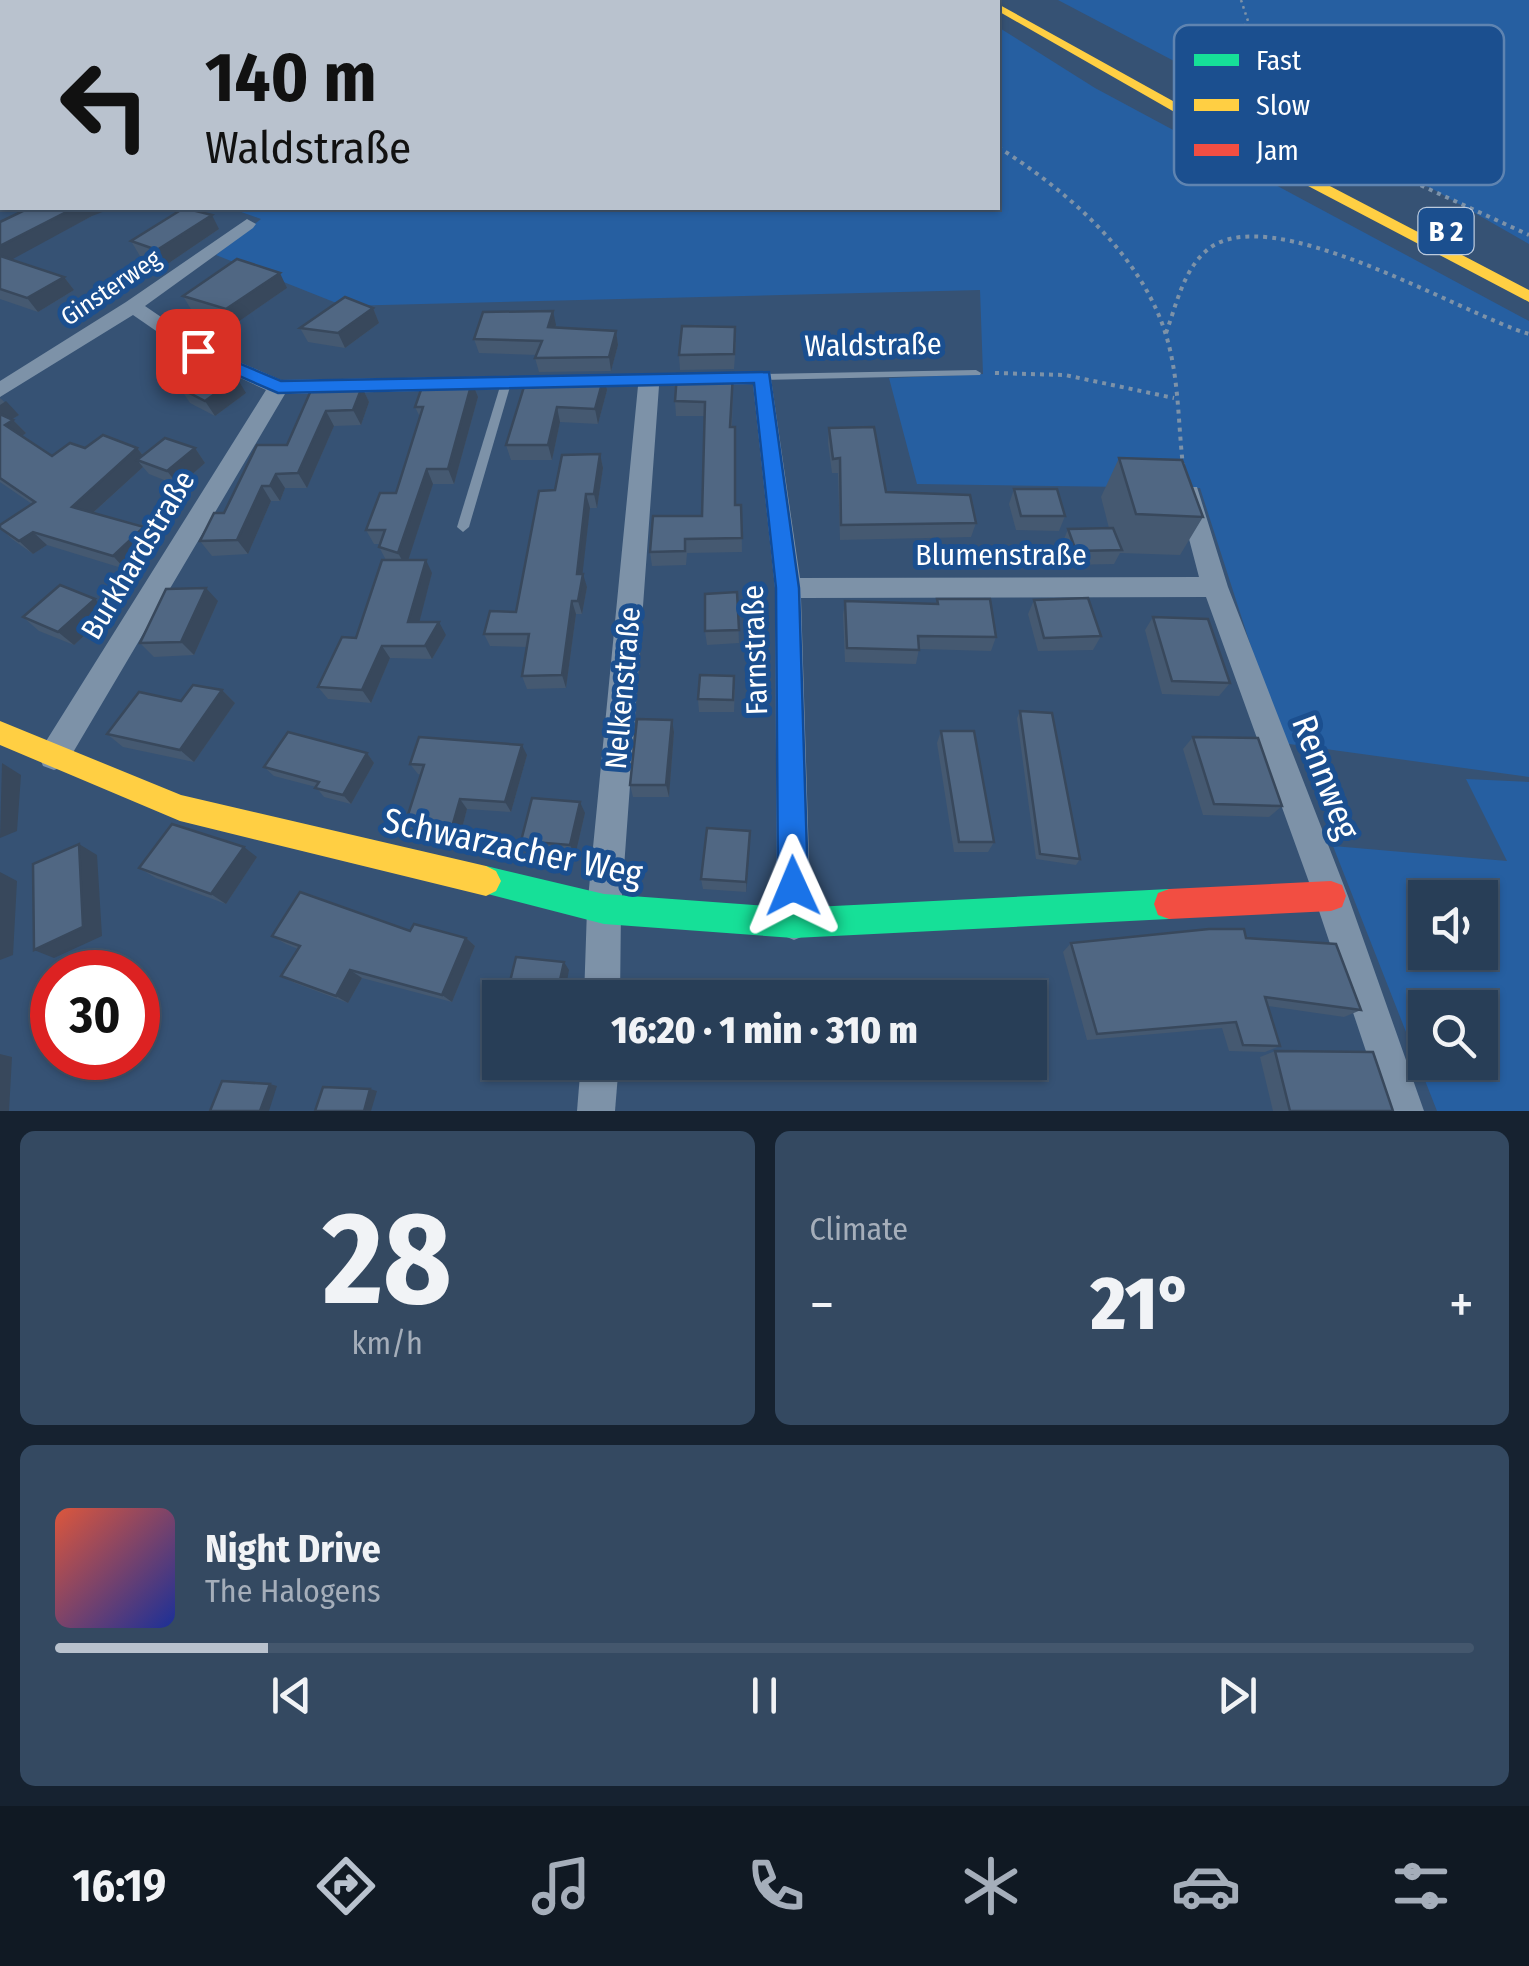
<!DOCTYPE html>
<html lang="en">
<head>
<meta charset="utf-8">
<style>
  :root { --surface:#283e57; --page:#344961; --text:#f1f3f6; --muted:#a5aeba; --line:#44576d; --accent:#b9c2ce }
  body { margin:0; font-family:"Fira Sans Condensed",sans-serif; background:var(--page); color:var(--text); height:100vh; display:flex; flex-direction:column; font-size:38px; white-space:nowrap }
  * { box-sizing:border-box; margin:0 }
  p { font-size:32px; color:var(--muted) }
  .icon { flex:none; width:55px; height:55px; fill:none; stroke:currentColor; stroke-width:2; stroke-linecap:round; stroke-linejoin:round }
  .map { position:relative; height:1111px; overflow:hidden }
  .side { display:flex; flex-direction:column; gap:20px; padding:20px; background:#162230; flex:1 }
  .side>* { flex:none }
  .top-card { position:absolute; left:0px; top:0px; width:1000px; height:210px; box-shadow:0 2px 8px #0004,0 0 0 2px var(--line); background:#b9c2ce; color:#111; overflow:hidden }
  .controls { position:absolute; left:1408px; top:880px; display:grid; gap:20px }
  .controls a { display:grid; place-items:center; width:90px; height:90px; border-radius:0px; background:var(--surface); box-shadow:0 2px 8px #0004,0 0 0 2px var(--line); font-size:50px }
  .speed { position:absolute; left:30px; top:950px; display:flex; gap:20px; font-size:50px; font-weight:700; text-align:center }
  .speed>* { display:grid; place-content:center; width:130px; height:130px; border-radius:50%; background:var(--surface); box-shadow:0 2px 8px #0004,0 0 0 2px var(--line); line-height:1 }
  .speed .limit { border:15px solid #d22; background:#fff; color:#111 }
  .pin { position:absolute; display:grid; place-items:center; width:85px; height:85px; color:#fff; margin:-42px; border-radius:20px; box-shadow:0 5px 15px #0006 }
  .me { position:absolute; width:110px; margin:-55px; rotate:359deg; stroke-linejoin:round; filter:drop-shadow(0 0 8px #0008) }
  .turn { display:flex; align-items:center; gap:35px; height:210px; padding:0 40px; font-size:45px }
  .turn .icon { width:130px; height:130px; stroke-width:2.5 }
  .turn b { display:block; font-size:70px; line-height:85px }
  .big { font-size:75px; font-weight:800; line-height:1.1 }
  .side .widget { flex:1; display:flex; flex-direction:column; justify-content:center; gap:15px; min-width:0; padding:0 35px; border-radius:15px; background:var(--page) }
  .side .dial { align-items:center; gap:0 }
  .dial b { font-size:130px; line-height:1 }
  .song { display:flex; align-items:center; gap:30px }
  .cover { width:120px; height:120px; border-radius:15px; background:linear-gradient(135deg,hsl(10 70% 55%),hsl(230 70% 35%)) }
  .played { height:10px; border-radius:5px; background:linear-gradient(90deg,var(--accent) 15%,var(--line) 15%) }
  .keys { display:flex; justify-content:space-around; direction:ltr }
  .heat { display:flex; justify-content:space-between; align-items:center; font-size:55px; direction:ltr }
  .side .tiles { flex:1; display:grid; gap:20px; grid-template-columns:1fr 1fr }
  .widget:last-child { grid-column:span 2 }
  .trip { position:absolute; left:482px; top:980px; width:565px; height:100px; border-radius:0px; background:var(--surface); box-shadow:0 2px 8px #0004,0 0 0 2px var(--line); font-weight:800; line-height:100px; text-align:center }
  .tabs { display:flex; height:160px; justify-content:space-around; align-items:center; background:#101923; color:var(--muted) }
  .tabs .icon { width:70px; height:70px }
  .tabs .on { color:var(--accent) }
  .tabs b { font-size:45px; color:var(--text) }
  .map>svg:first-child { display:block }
  .green { fill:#265fa1; fill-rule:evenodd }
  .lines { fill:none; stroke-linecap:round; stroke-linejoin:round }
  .path-far1 { stroke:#7d92a8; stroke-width:2.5; stroke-dasharray:2.5 4; stroke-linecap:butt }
  .path { stroke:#7d92a8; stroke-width:4; stroke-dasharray:4 5; stroke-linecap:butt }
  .lane { fill:#7d92a8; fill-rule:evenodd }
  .street { fill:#7d92a8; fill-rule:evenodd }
  .fast { fill:#16e098; fill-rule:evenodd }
  .slow { fill:#ffcf43; fill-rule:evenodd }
  .jam { fill:#f24e42; fill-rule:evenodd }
  .wall { fill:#455971 }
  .shaded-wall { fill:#38485c }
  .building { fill:#506783; stroke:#38485c; stroke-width:2.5 }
  .route { fill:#1a73e8; stroke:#114b97; stroke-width:2.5 }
  .labels { text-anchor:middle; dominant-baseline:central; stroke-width:10; stroke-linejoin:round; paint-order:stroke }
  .far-street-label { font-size:25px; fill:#fff; stroke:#1b4f8f }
  .shield { fill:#1b4f8f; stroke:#bbcadd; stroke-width:2.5 }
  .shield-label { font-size:28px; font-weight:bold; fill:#fff }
  .street-label { font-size:30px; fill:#fff; stroke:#1b4f8f }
  .near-street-label { font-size:35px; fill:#fff; stroke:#1b4f8f }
  .key { fill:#1b4f8f; stroke:#5f84b1; stroke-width:2.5 }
  .key-label { font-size:28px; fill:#fff }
</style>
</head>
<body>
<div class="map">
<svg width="1529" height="1111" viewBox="0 0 1529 1111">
  <rect width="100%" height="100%" fill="#365274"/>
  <g class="green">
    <path d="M32,0H954L958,2H26Z"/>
    <path d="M1058,0H1529V244L1431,188L1347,152Z"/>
    <path d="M998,27L1095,88L1529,321V777L1282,743L1200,488L917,484L889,378L983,374L980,290L344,306L216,255L261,219L230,208H998Z"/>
    <path d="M1466,779L1529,782V1111H1437L1333,846L1507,861ZM1425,898H1480V952H1425ZM1425,1008H1480V1062H1425Z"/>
  </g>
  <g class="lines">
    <g class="path-far1">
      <path d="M444,0L462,2"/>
      <path d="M1241,0L1248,21L1212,75L1217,88L1303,132"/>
    </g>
    <g class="path">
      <path d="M1298,129L1529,235"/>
      <path d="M998,147C1067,191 1141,254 1166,335C1179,377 1178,423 1183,466"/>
      <path d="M1166,333C1176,306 1183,271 1206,251C1267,196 1459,313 1529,334"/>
      <path d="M995,373L1065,375L1174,398"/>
    </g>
    <g class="lane">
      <path d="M976,370L981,373L980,375L763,380L758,377L763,374Z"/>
      <path d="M507,377L512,380L469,527L463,532L457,527L502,380Z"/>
    </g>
    <g class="street">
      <path d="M247,219L256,224L253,228L145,306L205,347L281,380L770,372L800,578L1199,577L1177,493L1181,487H1197L1228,587L1348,896L1424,1111H1386L1314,896L1206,597L801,598L811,923L806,935L794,940L782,935L777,923L775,588L753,384L659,386L621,909L620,998H584L587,909L638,386L285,394L65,766L54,770L43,766L39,756L43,746L266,390L191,355L133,315L0,397V381L126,302Z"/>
      <path d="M581,1062H619L615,1111H577Z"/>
    </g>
    <path class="fast" d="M486,866L604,894L794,908L1169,889L1180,893L1184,904L1180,915L1169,919L794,938L604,924L476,891L471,881L476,871Z"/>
    <g class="slow">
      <path d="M998,4L1263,151L1529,290V302L1253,157L998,11Z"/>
      <path d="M0,721L181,795L486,866L496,871L501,881L496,891L486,896L180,821L0,745Z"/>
    </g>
    <path class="jam" d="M1331,881L1342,885L1346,896L1342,907L1331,911L1169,919L1158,915L1154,904L1158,893L1169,889Z"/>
  </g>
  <g class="wall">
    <path d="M92,216L11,259L64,277L74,290L38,312L0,299V222Z"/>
    <path d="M219,229L166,265L140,256L131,241Z"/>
    <path d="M287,288L235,324L192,311L183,296Z"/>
    <path d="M373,308L379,323L345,348L308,342L300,328Z"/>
    <path d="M556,325V327L616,331L618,345L611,371L539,372L535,358L537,355L479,353L474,339Z"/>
    <path d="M736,342L734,369L680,370L679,355Z"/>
    <path d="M604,376L607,390L598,424L560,422L552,460H511L506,445L527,377Z"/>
    <path d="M472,382L478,397L454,484H433L408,560L432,573L419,622L446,635L432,659L390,658L371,703L328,699L318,687L356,638L386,560L379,547L380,544H374L366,530L396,493L420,417L415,407Z"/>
    <path d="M362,387L369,402L361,425L334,426L307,488H285L280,501H271L248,554L212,556L200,541L287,445L312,388Z"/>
    <path d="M180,388L246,393L215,416L190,403Z"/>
    <path d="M733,388L732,427L736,505H741L742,552L687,553L686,565L652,566L650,552L702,516L704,416H676L675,401Z"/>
    <path d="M0,398L19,415L12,419L26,433L22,436L52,456L85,448H137L143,455L195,448L205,463L179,486L149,474L143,467L93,513L155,540L125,569L47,545L33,554L12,539L0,528L32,504L0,482Z"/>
    <path d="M829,428L886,492L976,523L971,537L840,540L838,473H832L828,443Z"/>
    <path d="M600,454L603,468L597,508H590L582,574L587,587L582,614H576L566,688L527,689L522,676L527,647L490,646L484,634L516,612L555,490Z"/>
    <path d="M1119,458L1203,517L1180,555L1120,553L1114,564L1069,565L1062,544L1068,529L1109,528L1101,497Z"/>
    <path d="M1014,489L1065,516L1059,531L1016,530L1009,504Z"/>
    <path d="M737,592L739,643L707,645L705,631Z"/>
    <path d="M937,599L996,637L991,651L919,649L916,664L845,662L843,615L845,601L936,604Z"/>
    <path d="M1034,600L1101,636L1093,650L1038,651L1028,614Z"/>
    <path d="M218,601L194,655L154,657L140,643Z"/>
    <path d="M109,613L74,645L39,631L23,617Z"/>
    <path d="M1153,617L1230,683L1219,696L1162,694L1145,630Z"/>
    <path d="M735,689L734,712H699L698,699Z"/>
    <path d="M222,690L235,703L194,762L123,747L107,734L181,701Z"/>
    <path d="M1020,711L1080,859L1076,865L1036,859L1017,718Z"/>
    <path d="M672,720L674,732L669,797H633L630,785Z"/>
    <path d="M941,731L994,842L988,852H954L937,743Z"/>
    <path d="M1193,737L1282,806L1269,817L1203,815L1183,749Z"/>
    <path d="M367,753L374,763L351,804L324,797L316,787L274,776L264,767Z"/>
    <path d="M527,755L511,812L467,809L460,836L414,834L405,824L421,775L418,774L410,764Z"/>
    <path d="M585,813L575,856L528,852L521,841Z"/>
    <path d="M750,842L746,892L703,889L701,879Z"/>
    <path d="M257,857L226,904L156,878L139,868Z"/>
    <path d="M410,931L466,938L475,946L452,1002L362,978L348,1003L295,983L281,976L298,949L286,944L272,936Z"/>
    <path d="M1246,938L1361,1010L1344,1017L1268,1006L1280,1046L1265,1052L1229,1051L1222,1028L1087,1040L1063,952L1071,943Z"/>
    <path d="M1275,1051L1393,1111H1273L1260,1057Z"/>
  </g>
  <g class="shaded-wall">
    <path d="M74,208H113L92,216L0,266V246Z"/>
    <path d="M212,215L219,229L166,265L157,250Z"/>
    <path d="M280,273L287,288L235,324L226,309Z"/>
    <path d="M64,277L74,290L38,312L27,298Z"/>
    <path d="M373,308L379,323L345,348L338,333Z"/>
    <path d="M553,311L556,325L551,340L548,327Z"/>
    <path d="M616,331L618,345L611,371L609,357Z"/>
    <path d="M604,376L607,390L598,424L595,409Z"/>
    <path d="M237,378L246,393L215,416L205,401Z"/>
    <path d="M472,382L478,397L454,484L448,469Z"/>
    <path d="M362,387L369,402L361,425L353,410Z"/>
    <path d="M6,401L19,415L4,424L0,419V405Z"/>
    <path d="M557,407L560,422L552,460L548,445Z"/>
    <path d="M326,411L334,426L307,488L298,473Z"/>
    <path d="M13,420L26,433L18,439L5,425Z"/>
    <path d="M137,448L148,462L137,460L143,467L85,520L72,507Z"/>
    <path d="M195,448L205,463L179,486L167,471Z"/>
    <path d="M600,454L603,468L597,508L594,494Z"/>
    <path d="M427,469L433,484L406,567L398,553Z"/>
    <path d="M276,474L285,488L280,501L270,486Z"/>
    <path d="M262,486L271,501L248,554L237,540Z"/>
    <path d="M586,494L590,508L581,587L583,574L587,587L582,614L578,601L577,574Z"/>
    <path d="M144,527L155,540L125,569L113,556Z"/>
    <path d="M33,532L47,545L33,554L19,541Z"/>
    <path d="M426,560L432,573L416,635L408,622Z"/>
    <path d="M206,588L218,601L194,655L181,642Z"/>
    <path d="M95,599L109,613L74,645L58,632Z"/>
    <path d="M572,601L576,614L566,688L562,675Z"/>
    <path d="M439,622L446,635L432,659L425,646Z"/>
    <path d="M382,646L390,658L371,703L362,690Z"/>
    <path d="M222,690L235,703L194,762L180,750Z"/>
    <path d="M672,720L674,732L669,797L666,785Z"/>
    <path d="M522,745L527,755L511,812L505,802Z"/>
    <path d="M367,753L374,763L351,804L343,795Z"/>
    <path d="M2,763L21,775L17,831L0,838Z"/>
    <path d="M460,799L467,809L460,836L452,827Z"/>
    <path d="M580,802L585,813L575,856L570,845Z"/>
    <path d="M750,831V842L746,892V882Z"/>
    <path d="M79,844L97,855L102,936L54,958L34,950Z"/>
    <path d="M244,847L257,857L226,904L211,894Z"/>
    <path d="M0,872L17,881L13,955L0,960Z"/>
    <path d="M466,938L475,946L452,1002L442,995Z"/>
    <path d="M564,962L569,970L564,998H556Z"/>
    <path d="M350,970L362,978L348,1003L336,996Z"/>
    <path d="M0,1054L12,1057L9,1111H0Z"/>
    <path d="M270,1084L277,1086L269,1111H260Z"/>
    <path d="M370,1089L377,1091L371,1111H364Z"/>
  </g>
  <g class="building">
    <path d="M2,148V165L0,163V149Z"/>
    <path d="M29,208H74L0,246V222Z"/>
    <path d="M184,208L212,215L157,250L131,241Z"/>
    <path d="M0,256L64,277L27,298L0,289Z"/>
    <path d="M237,259L280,273L226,309L183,296Z"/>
    <path d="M345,297L373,308L338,333L300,328Z"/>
    <path d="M553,311L548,327L616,331L609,357L535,358L542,341L474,339L483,312Z"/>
    <path d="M682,326L735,327L734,354L679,355Z"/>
    <path d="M206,369L237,378L205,401L180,388Z"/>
    <path d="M733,373L730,427H735V505H741L742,538L685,539V551L650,552L653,516H702L705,402L675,401L677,374Z"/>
    <path d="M604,376L595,409L557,407L548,445H506L527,377Z"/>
    <path d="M472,382L448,469H427L398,553L379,547L385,530H366L380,493H396L423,407H415L423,384Z"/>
    <path d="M362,387L353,410L326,411L298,473L276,474L270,486H262L237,540L200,541L214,513H224L257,445H287L312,388Z"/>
    <path d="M0,414L13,420L5,425L52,456L70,443L85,448L103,435L137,448L72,507L144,527L113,556L33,532L19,541L0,528V525L35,502L0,478Z"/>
    <path d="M874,427L886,492L970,495L976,523L841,525L840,458L833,459L829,428Z"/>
    <path d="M165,438L195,448L167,471L137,460Z"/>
    <path d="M600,454L594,494H586L577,574H583L578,601H572L562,675L522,676L529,634H484L490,611L516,612L539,491L555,490L562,455Z"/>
    <path d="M1119,458L1182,460L1203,517L1136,514Z"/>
    <path d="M1014,489H1057L1065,516H1021Z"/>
    <path d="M1113,528L1122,550L1076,551L1068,529Z"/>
    <path d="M382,560H426L408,622H439L425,646H382L362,690L318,687L342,637L356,638Z"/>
    <path d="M60,585L95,599L58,632L23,617Z"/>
    <path d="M206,588L181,642L140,643L166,589Z"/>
    <path d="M737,592L739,630L705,631V594Z"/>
    <path d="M1088,598L1101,636L1044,638L1034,600Z"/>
    <path d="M937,599H990L996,637L918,636L919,650L847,648L845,601L938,604Z"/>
    <path d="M1153,617L1208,619L1230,683L1172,681Z"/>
    <path d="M700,675L734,676L733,700L698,699Z"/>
    <path d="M193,685L222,690L180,750L107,734L139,692L181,701Z"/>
    <path d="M1020,711L1052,713L1080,859L1040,854Z"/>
    <path d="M637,719L672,720L666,785H630Z"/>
    <path d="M941,731H974L994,842H959Z"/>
    <path d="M288,732L367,753L343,795L315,788L319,782L264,767Z"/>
    <path d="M419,737L522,745L505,802L460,799L452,827L405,824L424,765L410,764Z"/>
    <path d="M1193,737L1258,738L1282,806L1214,804Z"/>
    <path d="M532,798L580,802L570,845L521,841Z"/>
    <path d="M172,824L244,847L211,894L139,868Z"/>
    <path d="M707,828L750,831L746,882L701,879Z"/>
    <path d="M79,844L83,927L34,950L33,864Z"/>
    <path d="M300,892L410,931L414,924L466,938L442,995L350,970L336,996L281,976L300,946L272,936Z"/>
    <path d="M1209,929H1244L1246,938L1336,944L1361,1010L1265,997L1280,1046L1243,1045L1236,1022L1097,1034L1071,943Z"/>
    <path d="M516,957L564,962L556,998H506Z"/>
    <path d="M1275,1051L1373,1052L1393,1111H1290Z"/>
    <path d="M222,1081L270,1084L260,1111H210Z"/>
    <path d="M323,1087L370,1089L364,1111H315Z"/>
  </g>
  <path class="route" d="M198,346L281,381L769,372L799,588L808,886L804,896L793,900L782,896L778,886L776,588L754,383L278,393L191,355V347Z"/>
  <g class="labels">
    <g class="far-street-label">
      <text transform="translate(111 288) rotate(-34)">Ginsterweg</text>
    </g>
    <rect class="shield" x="1418.5" y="208" width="55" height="46" rx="8"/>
    <g class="shield-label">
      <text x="1446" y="231">B 2</text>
    </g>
    <g class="street-label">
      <text transform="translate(873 345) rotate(-1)">Waldstraße</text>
      <text transform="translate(138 555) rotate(-59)">Burkhardstraße</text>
      <text x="1001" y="555">Blumenstraße</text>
      <text transform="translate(755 650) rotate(-92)">Farnstraße</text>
      <text transform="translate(623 688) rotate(-85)">Nelkenstraße</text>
    </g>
    <g class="near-street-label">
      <text transform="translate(1326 777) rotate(69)">Rennweg</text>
      <text transform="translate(513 847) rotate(12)">Schwarzacher Weg</text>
    </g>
  </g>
  <rect x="1174" y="25" width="330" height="160" rx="15" class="key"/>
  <rect x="1194" y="54" width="45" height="12" fill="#16e098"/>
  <rect x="1194" y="99" width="45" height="12" fill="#ffcf43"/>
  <rect x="1194" y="144" width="45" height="12" fill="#f24e42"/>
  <g class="key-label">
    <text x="1256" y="70">Fast</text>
    <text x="1256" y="115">Slow</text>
    <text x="1256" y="160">Jam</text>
  </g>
</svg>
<div class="controls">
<a><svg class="icon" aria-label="sound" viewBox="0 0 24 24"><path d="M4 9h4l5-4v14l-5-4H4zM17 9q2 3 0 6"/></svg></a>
<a><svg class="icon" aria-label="search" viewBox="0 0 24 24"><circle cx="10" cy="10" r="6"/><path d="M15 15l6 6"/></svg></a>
</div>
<div class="speed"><div class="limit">30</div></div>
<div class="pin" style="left:198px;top:351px;background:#d93025"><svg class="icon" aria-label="arrive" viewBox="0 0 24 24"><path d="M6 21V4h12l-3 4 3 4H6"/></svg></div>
<svg class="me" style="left:793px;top:886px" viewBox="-20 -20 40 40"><path d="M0-17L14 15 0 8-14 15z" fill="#1a73e8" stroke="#fff" stroke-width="4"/></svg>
<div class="trip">16:20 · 1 min · 310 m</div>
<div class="top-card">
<div class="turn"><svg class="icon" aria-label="left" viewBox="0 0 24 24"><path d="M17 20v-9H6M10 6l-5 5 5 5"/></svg><div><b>140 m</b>Waldstraße</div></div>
</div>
</div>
<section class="side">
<div class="tiles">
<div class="widget dial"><b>28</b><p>km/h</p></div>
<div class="widget"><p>Climate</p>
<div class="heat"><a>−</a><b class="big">21°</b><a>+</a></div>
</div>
<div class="widget">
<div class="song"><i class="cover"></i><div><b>Night Drive</b><p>The Halogens</p></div></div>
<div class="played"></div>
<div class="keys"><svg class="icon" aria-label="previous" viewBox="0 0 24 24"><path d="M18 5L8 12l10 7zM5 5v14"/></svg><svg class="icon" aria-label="pause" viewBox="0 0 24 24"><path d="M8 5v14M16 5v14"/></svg><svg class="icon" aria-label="next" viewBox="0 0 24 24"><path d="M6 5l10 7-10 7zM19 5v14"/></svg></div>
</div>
</div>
</section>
<nav class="tabs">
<b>16:19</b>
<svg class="icon on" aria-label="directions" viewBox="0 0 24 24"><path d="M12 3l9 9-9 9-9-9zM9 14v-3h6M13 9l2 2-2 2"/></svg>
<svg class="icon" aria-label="music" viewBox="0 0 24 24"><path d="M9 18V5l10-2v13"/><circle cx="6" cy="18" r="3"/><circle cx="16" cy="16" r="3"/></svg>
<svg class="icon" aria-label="phone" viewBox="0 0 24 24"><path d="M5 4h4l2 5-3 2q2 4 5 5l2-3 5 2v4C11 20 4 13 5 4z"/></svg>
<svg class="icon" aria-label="climate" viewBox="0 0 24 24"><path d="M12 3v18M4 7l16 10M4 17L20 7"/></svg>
<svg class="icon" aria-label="car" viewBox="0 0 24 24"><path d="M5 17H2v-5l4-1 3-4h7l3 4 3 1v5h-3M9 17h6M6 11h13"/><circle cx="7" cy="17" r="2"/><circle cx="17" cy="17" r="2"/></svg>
<svg class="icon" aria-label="filters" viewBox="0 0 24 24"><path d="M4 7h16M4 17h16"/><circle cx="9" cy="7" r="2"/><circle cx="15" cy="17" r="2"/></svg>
</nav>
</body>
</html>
